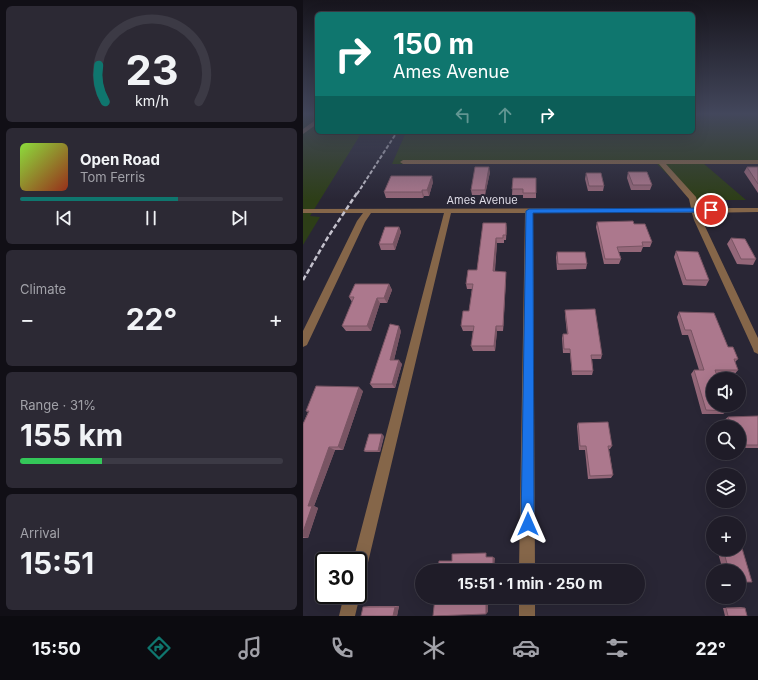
<!DOCTYPE html>
<html lang="en">
<head>
<meta charset="utf-8">
<style>
  :root { --surface:#1f1c28; --page:#2c2934; --text:#f1f3f6; --muted:#a1a1a8; --line:#3c3a45; --accent:#0f766e }
  body { margin:0; font-family:Inter,sans-serif; background:var(--page); color:var(--text); height:100vh; display:flex; flex-direction:column; font-size:15px; white-space:nowrap }
  * { box-sizing:border-box; margin:0 }
  p { font-size:13px; color:var(--muted) }
  .icon { flex:none; width:22px; height:22px; fill:none; stroke:currentColor; stroke-width:2; stroke-linecap:round; stroke-linejoin:round }
  .map { position:relative; flex:1; overflow:hidden }
  .drawer { display:flex; flex-direction:column; gap:6px; padding:6px; background:#110f16; width:303px }
  .drawer>* { flex:none }
  .top-card { position:absolute; left:12px; top:12px; width:380px; height:122px; border-radius:6px; box-shadow:0 4px 16px #0002,0 0 0 1px var(--line); background:#0f766e; color:#fff; overflow:hidden }
  .controls { position:absolute; left:403px; top:372px; display:grid; gap:8px }
  .controls a { display:grid; place-items:center; width:40px; height:40px; border-radius:50%; background:var(--surface); box-shadow:0 4px 16px #0002,0 0 0 1px var(--line); font-size:20px }
  .speed { position:absolute; left:12px; top:552px; display:flex; gap:8px; font-size:20px; font-weight:700; text-align:center }
  .speed>* { display:grid; place-content:center; width:52px; height:52px; border-radius:50%; background:var(--surface); box-shadow:0 4px 16px #0002,0 0 0 1px var(--line); line-height:1 }
  .speed .limit { border:2px solid #111; border-radius:6px; background:#fff; color:#111 }
  .pin { position:absolute; display:grid; place-items:center; width:34px; height:34px; color:#fff; margin:-17px; border:2px solid #fff; border-radius:50%; box-shadow:0 1px 4px #0007 }
  .me { position:absolute; width:44px; margin:-22px; rotate:0deg; stroke-linejoin:round; filter:drop-shadow(0 0 3px #0008) }
  .turn { display:flex; align-items:center; gap:14px; height:84px; padding:0 12px; font-size:18px }
  .turn .icon { width:52px; height:52px; stroke-width:2.5 }
  .turn b { display:block; font-size:28px; line-height:34px }
  .lanes { display:flex; align-items:center; height:38px; padding:0 12px; background:#0003; justify-content:center; gap:20px; direction:ltr }
  .lanes .off { opacity:.35 }
  .big { font-size:30px; font-weight:700; line-height:1.1 }
  .drawer .widget { flex:1; display:flex; flex-direction:column; justify-content:center; gap:6px; min-width:0; padding:0 14px; border-radius:6px; background:var(--page) }
  .drawer .dial { align-items:center; gap:0 }
  .dial svg { height:104px; overflow:visible; fill:none; stroke:var(--line); stroke-width:7; stroke-linecap:round; text-anchor:middle }
  .dial text { fill:var(--text); stroke:none }
  .song { display:flex; align-items:center; gap:12px }
  .cover { width:48px; height:48px; border-radius:6px; background:linear-gradient(135deg,hsl(90 70% 55%),hsl(10 70% 35%)) }
  .played { height:4px; border-radius:2px; background:linear-gradient(90deg,var(--accent) 60%,var(--line) 60%) }
  .keys { display:flex; justify-content:space-around; direction:ltr }
  .heat { display:flex; justify-content:space-between; align-items:center; font-size:22px; direction:ltr }
  .charge { height:6px; border-radius:3px; background:linear-gradient(90deg,#34c759 31%,var(--line) 0) }
  .trip { position:absolute; left:112px; top:564px; width:230px; height:40px; border-radius:20px; background:var(--surface); box-shadow:0 4px 16px #0002,0 0 0 1px var(--line); font-weight:700; line-height:40px; text-align:center }
  .tabs { display:flex; height:64px; justify-content:space-around; align-items:center; background:#0c0b10; color:var(--muted) }
  .tabs .icon { width:28px; height:28px }
  .tabs .selected { color:var(--accent) }
  .tabs b { font-size:18px; color:var(--text) }
  main { display:flex; flex:1; min-height:0 }
  .map>svg:first-child { display:block }
  .green { fill:#2d3e17 }
  .lines { fill:none; stroke-linecap:round; stroke-linejoin:round }
  .minor { fill:#856649; fill-rule:evenodd }
  .rail-far1 { stroke:#c3c1cc; stroke-width:2; stroke-dasharray:4 2; stroke-linecap:butt }
  .rail { stroke:#c3c1cc; stroke-width:2.5; stroke-dasharray:5 2.5; stroke-linecap:butt }
  .wall { fill:#946779 }
  .shaded-wall { fill:#785463 }
  .building { fill:#ac788d; stroke:#785463 }
  .route { fill:#1a73e8; stroke:#114b97 }
  .labels { text-anchor:middle; dominant-baseline:central; stroke-width:4; stroke-linejoin:round; paint-order:stroke }
  .far-street-label { font-size:11px; fill:#dddbe6; stroke:#292635 }
</style>
</head>
<body>
<main>
<section class="drawer">
<div class="widget dial"><svg viewBox="0 0 100 80">
<path d="M14 69A42 42 0 1 1 86 69"/>
<path d="M14 69A42 42 0 0 1 9 41" stroke="#0f766e"/>
<text x="50" y="56" font-size="32" font-weight="700">23</text>
<text x="50" y="72" font-size="11">km/h</text>
</svg></div>
<div class="widget">
<div class="song"><i class="cover"></i><div><b>Open Road</b><p>Tom Ferris</p></div></div>
<div class="played"></div>
<div class="keys"><svg class="icon" aria-label="previous" viewBox="0 0 24 24"><path d="M18 5L8 12l10 7zM5 5v14"/></svg><svg class="icon" aria-label="pause" viewBox="0 0 24 24"><path d="M8 5v14M16 5v14"/></svg><svg class="icon" aria-label="next" viewBox="0 0 24 24"><path d="M6 5l10 7-10 7zM19 5v14"/></svg></div>
</div>
<div class="widget"><p>Climate</p>
<div class="heat"><a>−</a><b class="big">22°</b><a>+</a></div>
</div>
<div class="widget"><p>Range · 31%</p><b class="big">155 km</b><div class="charge"></div></div>
<div class="widget"><p>Arrival</p><b class="big">15:51</b></div>
</section>
<div class="map">
<svg width="455" height="616" viewBox="0 0 455 616">
  <rect width="100%" height="100%" fill="#292635"/>
  <g class="green">
    <path d="M0,114H14V132H59L7,216L17,217L0,245Z"/>
    <path d="M390,114H455V163H400L443,200H390L353,163L89,164L103,132H390Z"/>
  </g>
  <g class="lines">
    <g class="minor">
      <path d="M14,119V124L0,134V129Z"/>
      <path d="M455,160V164H363L393,197L396,208H455V212L397,213L399,220L455,338V354L451,352L450,349L391,220L389,213H230L232,571H216L222,213H148L63,571L61,577L55,579V561H50L141,213H68L62,222L4,345L0,347V331L54,221L60,213H0V209L388,208L386,199L356,164H100L97,162L100,160Z"/>
      <path d="M55,590L57,595L52,616H36L41,595H55Z"/>
      <rect x="216" y="597" width="16" height="19"/>
    </g>
    <path class="rail-far1" d="M54,194L94,132"/>
    <path class="rail" d="M0,280L25,237L54,193"/>
  </g>
  <g class="wall">
    <path d="M444,167H455V193L441,172Z"/>
    <path d="M187,172L182,195H169L168,190Z"/>
    <path d="M325,172L349,185L347,190H328L324,178Z"/>
    <path d="M283,173L301,186L300,191H285L282,179Z"/>
    <path d="M210,178L233,193V198H220V195H209Z"/>
    <path d="M130,182L126,196H121L120,198H83L81,192Z"/>
    <path d="M294,222L331,224L349,242L347,247H340L338,252H316L318,259L316,264H301L293,227Z"/>
    <path d="M180,223H203V240H201V243H194L192,271L203,277L200,331H194L192,351H170L168,346L170,331H160L158,326L166,311L169,289H164L163,284L174,270Z"/>
    <path d="M96,227L98,232L92,250H78L76,244Z"/>
    <path d="M428,238L453,259L450,265L434,264L424,244Z"/>
    <path d="M373,251L406,280L403,286L380,285L371,257Z"/>
    <path d="M254,252L284,264L283,269L254,270L253,257Z"/>
    <path d="M86,284L89,290L84,303H77L68,331H43L39,326L49,302L46,297Z"/>
    <path d="M262,310L299,355L298,359H289L290,371L289,375H269L267,353H260L259,338L260,334H264L262,315Z"/>
    <path d="M376,312L425,347L435,359L432,362L435,370L431,375L413,374L410,379L424,411L420,414H399L388,374L391,370H396L385,335H379L374,317Z"/>
    <path d="M98,331L91,360L99,364L92,388H70L67,384Z"/>
    <path d="M60,391L40,450H32L11,506L15,508L5,538H0V424L5,412L3,411Z"/>
    <path d="M455,416V448H436V427H423L420,421L425,417Z"/>
    <path d="M275,423L309,446L307,449H306L310,475L308,478L285,479L282,450H276L274,426Z"/>
    <path d="M81,436L77,452H63L61,451Z"/>
    <path d="M414,549H436V571H420Z"/>
    <path d="M66,606H96L94,616L60,607Z"/>
    <path d="M438,607L442,608L444,616H422L420,608Z"/>
  </g>
  <g class="shaded-wall">
    <path d="M186,167L187,172L182,195V190Z"/>
    <path d="M129,176L130,182L126,196L124,190Z"/>
    <path d="M119,190L121,196L120,198L119,192Z"/>
    <path d="M203,223L204,228L203,240Z"/>
    <path d="M96,227L98,232L92,250L90,244Z"/>
    <path d="M193,238L194,243L191,276L190,271Z"/>
    <path d="M203,272V277L200,331V326Z"/>
    <path d="M86,284L89,290L84,303L81,298Z"/>
    <path d="M74,298L77,303L68,331L64,326Z"/>
    <path d="M96,326L98,331L90,364L87,360Z"/>
    <path d="M193,326L194,331L192,351L191,346Z"/>
    <path d="M96,360L99,364L92,388L89,384Z"/>
    <path d="M56,387L60,391L40,450L35,447Z"/>
    <path d="M79,434L81,436L77,452L75,451Z"/>
    <path d="M26,447L32,450L11,506L15,508L5,538L0,537V532L5,506Z"/>
    <path d="M190,557L192,558L191,571H190Z"/>
    <path d="M183,597H185V612L183,614Z"/>
    <path d="M96,606L94,616H90L92,607Z"/>
  </g>
  <g class="building">
    <path d="M172,167H186L182,190H168Z"/>
    <path d="M444,167H455V184Z"/>
    <path d="M325,172H344L349,185H330Z"/>
    <path d="M283,173H298L301,186H286Z"/>
    <path d="M88,176H129L124,190H119V192H81Z"/>
    <path d="M210,178H233V193H220V189H209Z"/>
    <path d="M330,221L331,224H342L349,242H339L340,246L314,247L318,259H302L294,222Z"/>
    <path d="M180,223H203V235H200V238H193L190,271L203,272L200,326H193L191,346H168L171,326H158L160,311H166L170,284H163L165,270H174Z"/>
    <path d="M82,227H96L90,244H76Z"/>
    <path d="M428,238L442,239L453,259H438Z"/>
    <path d="M373,251L395,252L406,280H383Z"/>
    <path d="M254,252H282L284,264H255Z"/>
    <path d="M52,284H86L81,298H74L64,326H39L51,297H46Z"/>
    <path d="M292,309L299,355H288L290,371H269L267,349H261L260,334H265L262,310Z"/>
    <path d="M376,312L411,313L425,347H430L435,359H431L435,370H412L415,379H410V405H422L424,411L403,410L391,370H401L388,330H382Z"/>
    <path d="M87,324L96,326L87,360H96L89,384H67Z"/>
    <path d="M13,386L56,387L35,447H26L5,506H9L0,532V424L6,411H3Z"/>
    <path d="M455,416V445H436V427H429L425,417Z"/>
    <path d="M305,422L309,446H305L310,475L287,476L283,446H277L275,423Z"/>
    <path d="M66,434H79L75,451H61Z"/>
    <path d="M436,538L449,582H436V571H426L420,549H436Z"/>
    <path d="M183,553V557H190V571H135L136,561H149V554Z"/>
    <path d="M132,597H183V614L130,616Z"/>
    <path d="M60,607H92L90,616H58Z"/>
    <path d="M423,608H442L444,616H425Z"/>
  </g>
  <linearGradient id="sky" x2="0" y2="1"><stop stop-color="#17151d"/><stop offset="0.57" stop-color="#43475c"/><stop offset="1" stop-color="#43475c" stop-opacity="0"/></linearGradient>
  <rect width="455" height="200" fill="url(#sky)"/>
  <path class="route" d="M408,208L412,210L411,212L230,213L231,524L229,529L225,531L220,529L218,524L223,211L226,209Z"/>
  <g class="labels">
    <g class="far-street-label">
      <text x="179" y="200">Ames Avenue</text>
    </g>
  </g>
</svg>
<div class="controls">
<a><svg class="icon" aria-label="sound" viewBox="0 0 24 24"><path d="M4 9h4l5-4v14l-5-4H4zM17 9q2 3 0 6"/></svg></a>
<a><svg class="icon" aria-label="search" viewBox="0 0 24 24"><circle cx="10" cy="10" r="6"/><path d="M15 15l6 6"/></svg></a>
<a><svg class="icon" aria-label="layers" viewBox="0 0 24 24"><path d="M12 4l9 5-9 5-9-5zM3 14l9 5 9-5"/></svg></a>
<a>+</a>
<a>−</a>
</div>
<div class="speed"><div class="limit">30</div></div>
<div class="pin" style="left:408px;top:210px;background:#d93025"><svg class="icon" aria-label="arrive" viewBox="0 0 24 24"><path d="M6 21V4h12l-3 4 3 4H6"/></svg></div>
<svg class="me" style="left:225px;top:524px" viewBox="-20 -20 40 40"><path d="M0-17L14 15 0 8-14 15z" fill="#1a73e8" stroke="#fff" stroke-width="4"/></svg>
<div class="trip">15:51 · 1 min · 250 m</div>
<div class="top-card">
<div class="turn"><svg class="icon" aria-label="right" viewBox="0 0 24 24"><path d="M7 20v-9h11M14 6l5 5-5 5"/></svg><div><b>150 m</b>Ames Avenue</div></div>
<div class="lanes"><svg class="icon off" aria-label="left" viewBox="0 0 24 24"><path d="M17 20v-9H6M10 6l-5 5 5 5"/></svg><svg class="icon off" aria-label="ahead" viewBox="0 0 24 24"><path d="M12 20V5M6 11l6-6 6 6"/></svg><svg class="icon" aria-label="right" viewBox="0 0 24 24"><path d="M7 20v-9h11M14 6l5 5-5 5"/></svg></div>
</div>
</div>
</main>
<nav class="tabs">
<b>15:50</b>
<svg class="icon selected" aria-label="directions" viewBox="0 0 24 24"><path d="M12 3l9 9-9 9-9-9zM9 14v-3h6M13 9l2 2-2 2"/></svg>
<svg class="icon" aria-label="music" viewBox="0 0 24 24"><path d="M9 18V5l10-2v13"/><circle cx="6" cy="18" r="3"/><circle cx="16" cy="16" r="3"/></svg>
<svg class="icon" aria-label="phone" viewBox="0 0 24 24"><path d="M5 4h4l2 5-3 2q2 4 5 5l2-3 5 2v4C11 20 4 13 5 4z"/></svg>
<svg class="icon" aria-label="climate" viewBox="0 0 24 24"><path d="M12 3v18M4 7l16 10M4 17L20 7"/></svg>
<svg class="icon" aria-label="car" viewBox="0 0 24 24"><path d="M5 17H2v-5l4-1 3-4h7l3 4 3 1v5h-3M9 17h6M6 11h13"/><circle cx="7" cy="17" r="2"/><circle cx="17" cy="17" r="2"/></svg>
<svg class="icon" aria-label="filters" viewBox="0 0 24 24"><path d="M4 7h16M4 17h16"/><circle cx="9" cy="7" r="2"/><circle cx="15" cy="17" r="2"/></svg>
<b>22°</b>
</nav>
</body>
</html>
